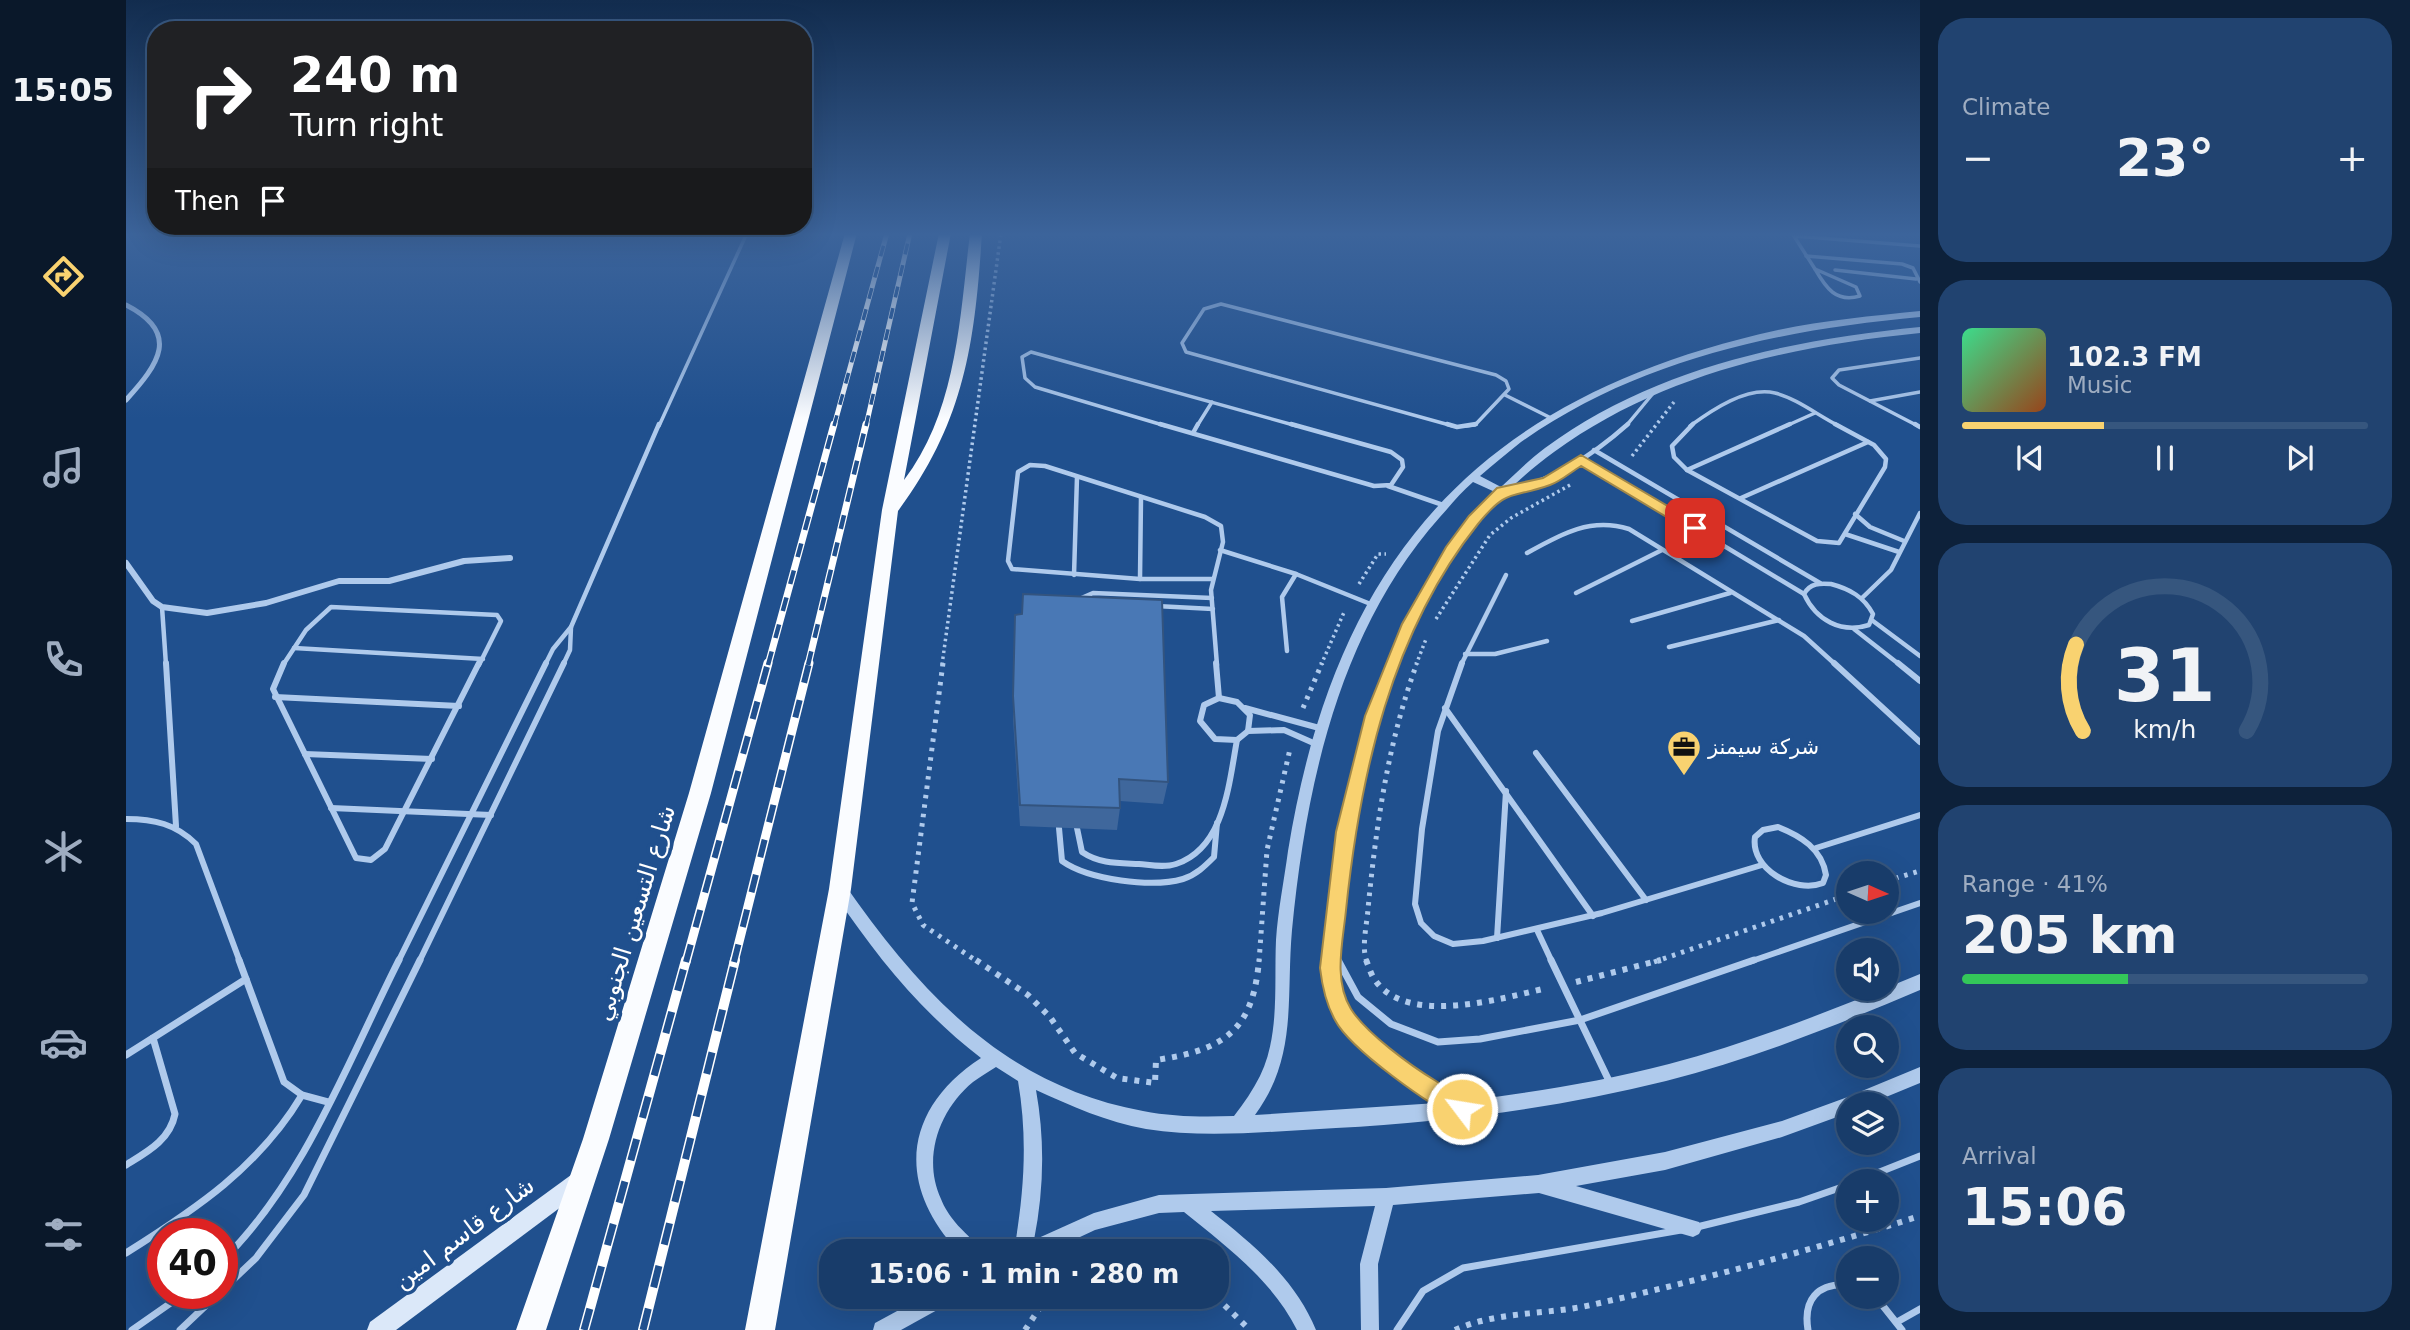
<!DOCTYPE html>
<html lang="en">
<head>
<meta charset="utf-8">
<style>
  :root { --surface:#183c6a; --page:#214370; --text:#f1f3f6; --muted:#9fadc1; --line:#36567e; --accent:#f9d270 }
  body { margin:0; font-family:"DejaVu Sans",Vazirmatn,sans-serif; background:var(--page); color:var(--text); height:100vh; display:flex; flex-direction:column; font-size:26px; white-space:nowrap }
  * { box-sizing:border-box; margin:0 }
  p { font-size:23px; color:var(--muted) }
  .icon { flex:none; width:38px; height:38px; fill:none; stroke:currentColor; stroke-width:2; stroke-linecap:round; stroke-linejoin:round }
  .map { position:relative; flex:1; overflow:hidden }
  .panel { display:flex; flex-direction:column; gap:18px; padding:18px; background:#0d213a; width:490px }
  .panel>* { flex:none }
  .banner { position:absolute; left:21px; top:21px; width:665px; height:214px; border-radius:28px; box-shadow:0 7px 28px #0002,0 0 0 2px var(--line); background:#202124; color:#fff; overflow:hidden }
  .needle { width:46px; rotate:93deg }
  .buttons { position:absolute; left:1710px; top:861px; display:grid; gap:14px }
  .buttons a { display:grid; place-items:center; width:63px; height:63px; border-radius:50%; background:var(--surface); box-shadow:0 7px 28px #0002,0 0 0 2px var(--line); font-size:35px }
  .speed { position:absolute; left:21px; top:1218px; display:flex; gap:14px; font-size:35px; font-weight:700; text-align:center }
  .speed>* { display:grid; place-content:center; width:91px; height:91px; border-radius:50%; background:var(--surface); box-shadow:0 7px 28px #0002,0 0 0 2px var(--line); line-height:1 }
  .speed .limit { border:10px solid #d22; background:#fff; color:#111 }
  .pin { position:absolute; display:grid; place-items:center; width:60px; height:60px; color:#fff; margin:-30px; border-radius:14px; box-shadow:0 4px 10px #0006 }
  .me { position:absolute; width:77px; margin:-38px; rotate:301deg; stroke-linejoin:round; filter:drop-shadow(0 0 5px #0008) }
  .turn { display:flex; align-items:center; gap:24px; height:147px; padding:0 28px; font-size:32px }
  .turn .icon { width:91px; height:91px; stroke-width:2.5 }
  .turn b { display:block; font-size:49px; line-height:60px }
  .then { display:flex; align-items:center; height:66px; padding:0 28px; background:#0003; gap:14px; font-size:26px }
  .big { font-size:52px; font-weight:700; line-height:1.1 }
  .panel .card { flex:1; display:flex; flex-direction:column; justify-content:center; gap:10px; min-width:0; padding:0 24px; border-radius:28px; background:var(--page) }
  .panel .dial { align-items:center; gap:0 }
  .dial svg { height:182px; overflow:visible; fill:none; stroke:var(--line); stroke-width:7; stroke-linecap:round; text-anchor:middle }
  .dial text { fill:var(--text); stroke:none }
  .song { display:flex; align-items:center; gap:21px }
  .cover { width:84px; height:84px; border-radius:10px; background:linear-gradient(135deg,hsl(150 70% 55%),hsl(20 70% 35%)) }
  .played { height:7px; border-radius:4px; background:linear-gradient(90deg,var(--accent) 35%,var(--line) 35%) }
  .keys { display:flex; justify-content:space-around; direction:ltr }
  .heat { display:flex; justify-content:space-between; align-items:center; font-size:38px; direction:ltr }
  .charge { height:10px; border-radius:5px; background:linear-gradient(90deg,#34c759 41%,var(--line) 0) }
  .trip { position:absolute; left:693px; top:1239px; width:410px; height:70px; border-radius:28px; background:var(--surface); box-shadow:0 7px 28px #0002,0 0 0 2px var(--line); font-weight:700; line-height:70px; text-align:center }
  main { display:flex; flex:1; min-height:0 }
  .menu { display:flex; flex-direction:column; width:126px; justify-content:space-around; align-items:center; background:#0a182a; color:var(--muted) }
  .menu .icon { width:49px; height:49px }
  .menu .selected { color:var(--accent) }
  .menu b { font-size:32px; color:var(--text) }
  .map>svg:first-child { display:block }
  .lines { fill:none; stroke-linecap:round; stroke-linejoin:round }
  .path-far2 { stroke:#afcaec; stroke-width:3.5; stroke-dasharray:2.5 3.5; stroke-linecap:butt }
  .path-far1 { stroke:#afcaec; stroke-width:5; stroke-dasharray:3.5 6; stroke-linecap:butt }
  .path { stroke:#afcaec; stroke-width:6; stroke-dasharray:5 7; stroke-linecap:butt }
  .service-far3 { stroke:#afcaec; stroke-width:3.5 }
  .service-far2 { stroke:#afcaec; stroke-width:4.5 }
  .service-far1 { stroke:#afcaec; stroke-width:6 }
  .service { stroke:#afcaec; stroke-width:7 }
  .minor-far1 { stroke:#afcaec; stroke-width:5 }
  .minor { stroke:#afcaec; stroke-width:6 }
  .tertiary { fill:#afcaec; fill-rule:evenodd }
  .secondary { fill:#dbe8f9; fill-rule:evenodd }
  .trunk { fill:#fafcff; fill-rule:evenodd }
  .rail-far3-casing { stroke:#fff; stroke-width:5 }
  .rail-far2-casing { stroke:#fff; stroke-width:7 }
  .rail-far1-casing { stroke:#fff; stroke-width:9 }
  .rail-casing { stroke:#fff; stroke-width:10 }
  .rail-far3 { stroke:#20508e; stroke-width:3.5; stroke-dasharray:11; stroke-linecap:butt }
  .rail-far2 { stroke:#20508e; stroke-width:4.5; stroke-dasharray:14; stroke-linecap:butt }
  .rail-far1 { stroke:#20508e; stroke-width:6; stroke-dasharray:18; stroke-linecap:butt }
  .rail { stroke:#20508e; stroke-width:7; stroke-dasharray:22; stroke-linecap:butt }
  .wall { fill:#3f679c }
  .building { fill:#4978b5; stroke:#33547f; stroke-width:2 }
  .route { fill:#f9d270; stroke:#a28849; stroke-width:2 }
  .labels { text-anchor:middle; dominant-baseline:central; stroke-width:7; stroke-linejoin:round; paint-order:stroke }
  .poi-label { font-size:21px; fill:#fff; stroke:#20508e; text-anchor:start }
  .near-street-label { font-size:24px; fill:#fff; stroke:#20508e }
</style>
</head>
<body>
<main>
<nav class="menu">
<b>15:05</b>
<svg class="icon selected" aria-label="directions" viewBox="0 0 24 24"><path d="M12 3l9 9-9 9-9-9zM9 14v-3h6M13 9l2 2-2 2"/></svg>
<svg class="icon" aria-label="music" viewBox="0 0 24 24"><path d="M9 18V5l10-2v13"/><circle cx="6" cy="18" r="3"/><circle cx="16" cy="16" r="3"/></svg>
<svg class="icon" aria-label="phone" viewBox="0 0 24 24"><path d="M5 4h4l2 5-3 2q2 4 5 5l2-3 5 2v4C11 20 4 13 5 4z"/></svg>
<svg class="icon" aria-label="climate" viewBox="0 0 24 24"><path d="M12 3v18M4 7l16 10M4 17L20 7"/></svg>
<svg class="icon" aria-label="car" viewBox="0 0 24 24"><path d="M5 17H2v-5l4-1 3-4h7l3 4 3 1v5h-3M9 17h6M6 11h13"/><circle cx="7" cy="17" r="2"/><circle cx="17" cy="17" r="2"/></svg>
<svg class="icon" aria-label="filters" viewBox="0 0 24 24"><path d="M4 7h16M4 17h16"/><circle cx="9" cy="7" r="2"/><circle cx="15" cy="17" r="2"/></svg>
</nav>
<div class="map">
<svg width="1794" height="1330" viewBox="0 0 1794 1330">
  <rect width="100%" height="100%" fill="#20508e"/>
  <g class="lines">
    <g class="path-far2">
      <path d="M1506,456L1548,402"/>
      <path d="M1233,584L1252,554H1260"/>
      <path d="M1310,619L1364,535L1385,518L1444,485"/>
      <path d="M816,665L875,233"/>
      <path d="M1195,665L1219,610"/>
      <path d="M1290,665L1300,639"/>
    </g>
    <g class="path-far1">
      <path d="M817,663L786,903L797,925L852,962"/>
      <path d="M1177,708L1196,663"/>
      <path d="M1760,881L1794,871"/>
      <path d="M1133,962L1141,850L1164,749"/>
      <path d="M1241,962C1235,948 1241,924 1242,909C1250,826 1262,742 1291,663"/>
      <path d="M1528,962L1722,895"/>
    </g>
    <g class="path">
      <path d="M850,960L902,995L924,1017L949,1053L991,1078L1029,1083L1030,1060C1098,1050 1127,1031 1133,960"/>
      <path d="M1240,960C1243,967 1245,975 1249,980C1281,1027 1377,998 1421,988"/>
      <path d="M1450,982L1535,960"/>
      <path d="M1090,1297L1124,1330"/>
      <path d="M899,1330L921,1297"/>
      <path d="M1329,1330C1371,1311 1421,1315 1465,1305C1576,1280 1685,1250 1794,1216"/>
    </g>
    <g class="service-far3">
      <path d="M1666,233L1689,269"/>
      <path d="M1668,236L1794,246"/>
      <path d="M1680,256L1776,264L1787,268L1794,282"/>
      <path d="M1689,269L1730,287L1734,296C1710,303 1700,288 1689,269Z"/>
      <path d="M1709,270L1790,279"/>
      <path d="M1379,395L1425,418"/>
      <path d="M1744,401L1794,392"/>
      <path d="M533,426L621,233"/>
      <path d="M1040,426L909,387L899,378L896,357L905,352L1171,426"/>
      <path d="M1071,426L1086,402"/>
      <path d="M1327,426L1060,352L1056,343L1078,309L1095,304L1370,375L1380,381L1383,389L1349,425L1340,426"/>
      <path d="M1500,426L1529,391"/>
      <path d="M1564,426C1586,410 1621,386 1649,393C1670,398 1693,416 1713,426"/>
      <path d="M1660,426L1689,413"/>
      <path d="M1792,426L1713,385L1706,378L1713,370L1794,358"/>
    </g>
    <g class="service-far2">
      <path d="M1034,424L1248,486L1265,485L1277,467L1276,460L1265,452L1165,424"/>
      <path d="M1321,424L1331,427L1350,424"/>
      <path d="M1567,424L1546,446L1548,457L1561,470L1691,541L1713,543L1759,467L1760,459L1748,445L1709,424"/>
      <path d="M1789,424L1794,427"/>
      <path d="M1067,433L1072,424"/>
      <path d="M1468,450L1694,583"/>
      <path d="M1455,460L1678,594"/>
      <path d="M1561,470L1664,424"/>
      <path d="M1262,486L1317,505"/>
      <path d="M1379,491C1427,481 1466,456 1502,424"/>
      <path d="M1615,498L1742,442"/>
      <path d="M1729,514L1744,527L1778,541"/>
      <path d="M1719,534L1773,552"/>
      <path d="M1094,550L1170,574L1247,605"/>
      <path d="M1401,553C1435,534 1464,517 1503,529L1678,636L1710,665"/>
      <path d="M948,575L951,477"/>
      <path d="M1014,579L1015,497"/>
      <path d="M1086,579H1014L886,569L882,561L892,472L904,465L919,466L1079,517L1095,526L1097,542L1085,590L1091,665"/>
      <path d="M1705,584C1724,589 1738,597 1747,614L1743,625C1715,634 1690,620 1678,594C1684,583 1694,583 1705,584Z"/>
      <path d="M1450,593L1536,550"/>
      <path d="M1736,598L1765,570L1794,513"/>
      <path d="M951,600L967,593L1086,598"/>
      <path d="M1030,606L1087,609"/>
      <path d="M36,607L40,665"/>
      <path d="M1506,621L1604,593"/>
      <path d="M1747,621L1794,656"/>
      <path d="M1728,629L1774,665"/>
      <path d="M1543,647L1653,620"/>
      <path d="M168,648L357,659"/>
      <path d="M1161,651L1156,597L1170,574"/>
      <path d="M1339,654H1369L1421,641"/>
      <path d="M157,665L180,630L205,607L371,615L375,621L353,665"/>
      <path d="M419,665L427,649L445,627L533,424"/>
      <path d="M437,665L444,650L445,627"/>
      <path d="M1335,665L1380,575"/>
    </g>
    <g class="service-far1">
      <path d="M40,663L50,826"/>
      <path d="M158,663L147,689L230,858L245,860L259,849L353,663"/>
      <path d="M1090,663L1093,698"/>
      <path d="M1336,663L1312,731L1296,829L1289,904L1295,923L1308,936L1327,944L1357,941L1476,913L1636,865"/>
      <path d="M1708,663L1794,742"/>
      <path d="M1772,663L1794,681"/>
      <path d="M149,697L333,706"/>
      <path d="M1093,698L1111,702L1124,715L1122,731L1111,740L1089,739L1074,721L1078,705Z"/>
      <path d="M1119,708L1197,729"/>
      <path d="M1319,708L1467,916"/>
      <path d="M1122,731L1158,730L1192,745"/>
      <path d="M1410,753L1520,900"/>
      <path d="M179,754L306,759"/>
      <path d="M205,808L365,815"/>
      <path d="M0,819C28,819 50,824 70,844L114,962"/>
      <path d="M1652,827C1675,836 1696,849 1700,875L1697,883C1669,894 1624,869 1629,837L1637,830Z"/>
      <path d="M933,828L936,861C963,880 1026,888 1057,879C1070,875 1079,866 1088,857L1091,823"/>
      <path d="M951,828L956,852C974,864 992,863 1013,864C1025,865 1038,868 1050,864C1099,848 1103,782 1111,740"/>
      <path d="M1690,848L1794,815"/>
      <path d="M1411,930L1426,962"/>
      <path d="M1371,938L1380,791"/>
      <path d="M1210,956L1213,962"/>
      <path d="M272,962L420,663"/>
      <path d="M293,962L438,663"/>
      <path d="M1623,962L1794,903"/>
    </g>
    <g class="service">
      <path d="M113,960L158,1082L176,1095L202,1102"/>
      <path d="M1212,960L1232,997L1265,1024L1312,1042L1354,1039L1454,1020L1628,960"/>
      <path d="M1425,960L1485,1085"/>
      <path d="M0,1055L120,979"/>
      <path d="M0,1165C21,1152 44,1140 49,1114L27,1038"/>
      <path d="M1731,1181L1794,1156"/>
      <path d="M1571,1227L1673,1202L1722,1185"/>
      <path d="M0,1253C70,1209 133,1167 176,1095"/>
      <path d="M96,1261C178,1181 222,1061 273,960"/>
      <path d="M1745,1297L1757,1306L1776,1330"/>
      <path d="M1771,1322L1794,1309"/>
      <path d="M6,1330L59,1293"/>
      <path d="M54,1330L130,1258L178,1195L294,960"/>
      <path d="M1271,1330L1297,1291L1337,1268L1555,1230"/>
      <path d="M1682,1330C1677,1300 1691,1283 1722,1285"/>
    </g>
    <path class="minor-far1" d="M0,305C55,333 33,364 0,400"/>
    <path class="minor" d="M0,563L27,601L36,607L81,613L140,603L213,581H263L338,561L384,558"/>
    <g class="tertiary">
      <path d="M1794,311V317C1653,330 1513,359 1395,442C1381,453 1367,465 1354,476L1375,487C1389,474 1403,460 1419,448C1527,368 1663,340 1794,327V333C1664,346 1535,374 1428,452C1289,552 1238,730 1220,892C1216,924 1204,964 1216,996C1233,1040 1298,1077 1338,1101C1407,1092 1475,1082 1543,1064C1629,1041 1712,1008 1794,974V990C1711,1025 1627,1059 1540,1081C1432,1108 1321,1122 1210,1128C1147,1131 1082,1139 1020,1129C981,1122 945,1106 910,1090C919,1140 918,1190 908,1240L968,1213L1033,1195L1260,1188L1412,1175L1539,1152L1656,1121L1719,1098L1794,1067V1083L1743,1104H1722V1113L1656,1137L1539,1170L1450,1186L1573,1222L1576,1228L1573,1234L1567,1237L1413,1193L1267,1205L1252,1264L1253,1330H1235L1234,1264L1249,1206L1085,1211C1128,1245 1169,1279 1190,1330H1171C1146,1280 1101,1247 1058,1212L1033,1213L969,1230L924,1251H888C898,1193 902,1139 892,1081L870,1067C862,1072 854,1077 847,1082C813,1110 796,1158 815,1199C818,1207 824,1216 829,1222C837,1232 848,1239 853,1251H832C769,1184 778,1108 855,1058C794,1011 752,958 709,895L707,890L709,885L714,883L719,885C795,994 880,1086 1017,1111C1047,1117 1078,1117 1108,1116C1118,1103 1127,1090 1134,1076C1154,1035 1148,984 1150,940C1152,910 1158,881 1162,851C1210,554 1357,395 1652,330C1699,320 1746,316 1794,311ZM1347,482L1369,492C1355,508 1340,524 1327,541C1252,647 1220,771 1204,899C1200,935 1189,974 1205,1009C1226,1051 1272,1079 1311,1103L1129,1115C1172,1057 1160,997 1166,930C1180,784 1214,629 1314,517C1325,505 1335,492 1347,482Z"/>
      <path d="M797,1297H824L822,1304L775,1330H747L749,1323Z"/>
    </g>
    <path class="secondary" d="M452,1172L459,1175L462,1182L459,1189L270,1330H241L244,1322L445,1175Z"/>
    <g class="trunk">
      <path d="M719,233H731L585,793L483,1139L420,1330H390L457,1139L563,793Z"/>
      <path d="M813,233H825L778,480C831,411 834,316 844,233H856C849,342 839,421 772,511L725,889L649,1330H619L703,889L756,510Z"/>
    </g>
    <g class="rail-far3-casing">
      <g id="rail-far3">
        <path d="M708,426L761,233"/>
        <path d="M740,426L784,233"/>
      </g>
    </g>
    <g class="rail-far2-casing">
      <g id="rail-far2">
        <path d="M642,665L708,424"/>
        <path d="M682,665L740,424"/>
      </g>
    </g>
    <g class="rail-far1-casing">
      <g id="rail-far1">
        <path d="M560,962L642,663"/>
        <path d="M608,962L683,663"/>
      </g>
    </g>
    <g class="rail-casing">
      <g id="rail">
        <path d="M458,1330L560,960"/>
        <path d="M517,1330L609,960"/>
      </g>
    </g>
    <use href="#rail-far3" class="rail-far3"/>
    <use href="#rail-far2" class="rail-far2"/>
    <use href="#rail-far1" class="rail-far1"/>
    <use href="#rail" class="rail"/>
  </g>
  <path class="wall" d="M887,696L1042,782L1037,804L994,801V808L991,830L894,826L887,719Z"/>
  <path class="building" d="M897,594L1036,600L1042,782L993,779L994,808L894,805L887,696L889,615L896,614Z"/>
  <linearGradient id="sky" x2="0" y2="1"><stop stop-color="#122c4e"/><stop offset="0.56" stop-color="#3c649b"/><stop offset="1" stop-color="#3c649b" stop-opacity="0"/></linearGradient>
  <rect width="1794" height="419" fill="url(#sky)"/>
  <path class="route" d="M1455,455L1574,525V531H1564L1455,466C1445,472 1435,481 1424,485C1386,499 1382,487 1352,524C1265,633 1234,775 1220,910C1217,941 1207,980 1225,1009C1240,1033 1285,1066 1310,1081C1322,1089 1341,1095 1347,1109L1343,1117L1336,1120C1305,1107 1224,1049 1209,1020C1200,1004 1196,985 1194,968L1210,832L1239,716L1276,624L1320,547L1343,516L1371,488L1417,478Z"/>
  <defs>
    <g id="office-pin" transform="scale(1.75)"><path d="M0 17L-7.5 6A9.5 9.5 0 1 1 7.5 6Z" fill="#f9d270" stroke="#20508e"/><path d="M-6-3h4V-5.5h4V-3h4V5H-6ZM-1-4.5V-3h2v-1.5ZM-6 0V1H6V0Z" fill="#111"/></g>
  </defs>
  <g fill-rule="evenodd">
    <use href="#office-pin" x="1558" y="747"/>
  </g>
  <g class="labels">
    <g class="poi-label">
      <text x="1582" y="747">شركة سيمنز</text>
    </g>
    <g class="near-street-label">
      <text transform="translate(509 913) rotate(-73)">شارع التسعين الجنوبي</text>
      <text transform="translate(338 1233) rotate(-37)">شارع قاسم امين</text>
    </g>
  </g>
</svg>
<div class="buttons">
<a><svg class="needle" viewBox="-14 -14 28 28"><path d="M0-13l5 13h-10z" fill="#e53935"/><path d="M0 13l5-13h-10z" fill="#9fadc1"/></svg></a>
<a><svg class="icon" aria-label="sound" viewBox="0 0 24 24"><path d="M4 9h4l5-4v14l-5-4H4zM17 9q2 3 0 6"/></svg></a>
<a><svg class="icon" aria-label="search" viewBox="0 0 24 24"><circle cx="10" cy="10" r="6"/><path d="M15 15l6 6"/></svg></a>
<a><svg class="icon" aria-label="layers" viewBox="0 0 24 24"><path d="M12 4l9 5-9 5-9-5zM3 14l9 5 9-5"/></svg></a>
<a>+</a>
<a>−</a>
</div>
<div class="speed"><div class="limit">40</div></div>
<div class="pin" style="left:1569px;top:528px;background:#d93025"><svg class="icon" aria-label="arrive" viewBox="0 0 24 24"><path d="M6 21V4h12l-3 4 3 4H6"/></svg></div>
<svg class="me" style="left:1336px;top:1109px" viewBox="-20 -20 40 40"><circle r="17" fill="#f9d270" stroke="#fff" stroke-width="3"/><path d="M0-11L8 9 0 5-8 9z" fill="#fff"/></svg>
<div class="trip">15:06 · 1 min · 280 m</div>
<div class="banner">
<div class="turn"><svg class="icon" aria-label="right" viewBox="0 0 24 24"><path d="M7 20v-9h11M14 6l5 5-5 5"/></svg><div><b>240 m</b>Turn right</div></div>
<div class="then">Then<svg class="icon" aria-label="arrive" viewBox="0 0 24 24"><path d="M6 21V4h12l-3 4 3 4H6"/></svg></div>
</div>
</div>
<section class="panel">
<div class="card"><p>Climate</p>
<div class="heat"><a>−</a><b class="big">23°</b><a>+</a></div>
</div>
<div class="card">
<div class="song"><i class="cover"></i><div><b>102.3 FM</b><p>Music</p></div></div>
<div class="played"></div>
<div class="keys"><svg class="icon" aria-label="previous" viewBox="0 0 24 24"><path d="M18 5L8 12l10 7zM5 5v14"/></svg><svg class="icon" aria-label="pause" viewBox="0 0 24 24"><path d="M8 5v14M16 5v14"/></svg><svg class="icon" aria-label="next" viewBox="0 0 24 24"><path d="M6 5l10 7-10 7zM19 5v14"/></svg></div>
</div>
<div class="card dial"><svg viewBox="0 0 100 80">
<path d="M14 69A42 42 0 1 1 86 69"/>
<path d="M14 69A42 42 0 0 1 11 31" stroke="#f9d270"/>
<text x="50" y="56" font-size="32" font-weight="700">31</text>
<text x="50" y="72" font-size="11">km/h</text>
</svg></div>
<div class="card"><p>Range · 41%</p><b class="big">205 km</b><div class="charge"></div></div>
<div class="card"><p>Arrival</p><b class="big">15:06</b></div>
</section>
</main>
</body>
</html>
